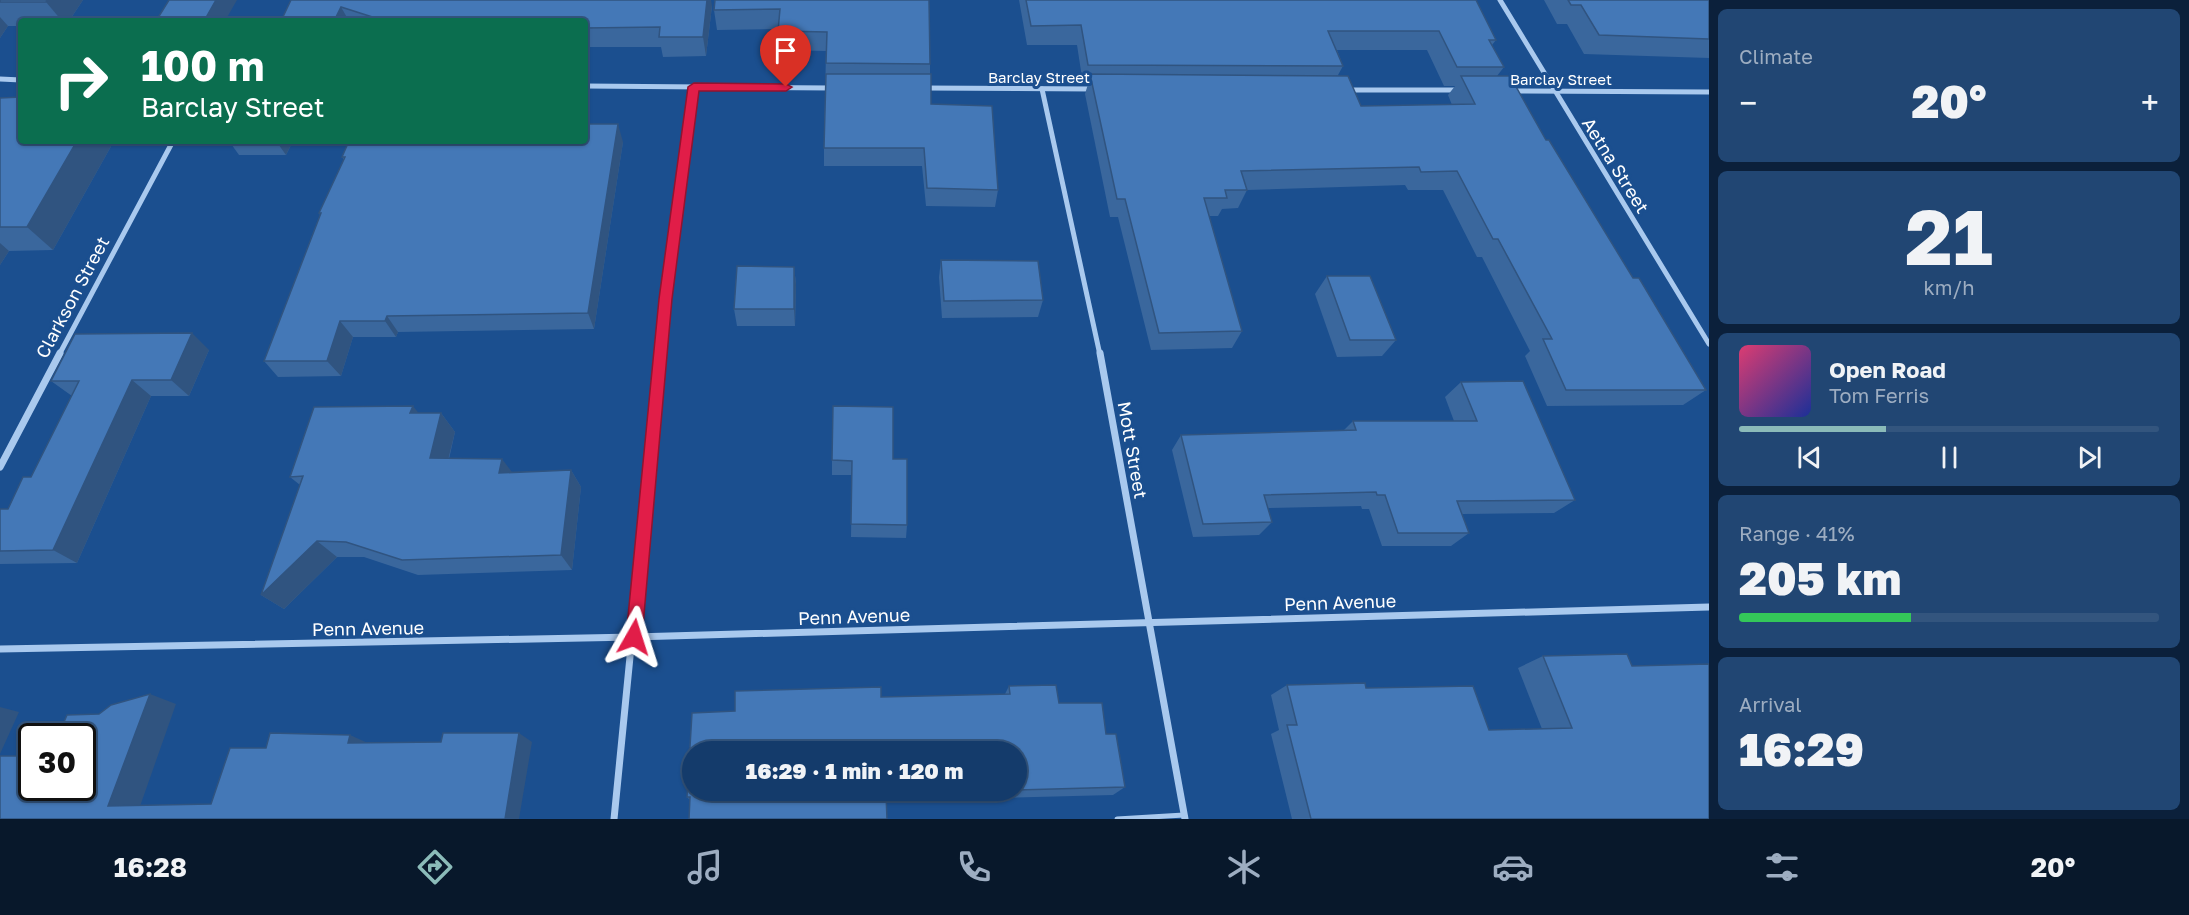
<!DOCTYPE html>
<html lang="en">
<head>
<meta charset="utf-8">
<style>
  :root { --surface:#143b6b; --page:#214673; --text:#f1f3f6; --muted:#9dadc1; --line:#33557e; --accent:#8bbbb9 }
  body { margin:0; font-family:"Golos Text",sans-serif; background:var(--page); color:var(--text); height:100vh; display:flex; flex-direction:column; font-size:22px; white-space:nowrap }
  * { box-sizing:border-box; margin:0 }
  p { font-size:20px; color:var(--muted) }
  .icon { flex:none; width:33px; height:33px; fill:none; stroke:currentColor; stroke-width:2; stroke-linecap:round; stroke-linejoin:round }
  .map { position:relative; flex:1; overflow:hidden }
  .drawer { display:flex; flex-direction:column; gap:9px; padding:9px; background:#0b203b; width:480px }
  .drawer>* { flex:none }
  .hud { position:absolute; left:18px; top:18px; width:570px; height:126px; border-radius:6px; box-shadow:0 2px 4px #0004,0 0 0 2px var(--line); background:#0b6e4f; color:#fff; overflow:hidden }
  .speed { position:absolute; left:18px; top:723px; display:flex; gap:12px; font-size:30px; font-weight:700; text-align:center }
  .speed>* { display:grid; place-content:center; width:78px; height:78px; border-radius:50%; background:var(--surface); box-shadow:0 2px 4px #0004,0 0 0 2px var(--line); line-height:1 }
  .speed .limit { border:3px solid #111; border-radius:9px; background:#fff; color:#111 }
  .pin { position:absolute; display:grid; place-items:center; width:51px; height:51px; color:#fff; margin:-62px -26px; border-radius:50% 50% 50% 0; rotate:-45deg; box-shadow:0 0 6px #0007 }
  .pin .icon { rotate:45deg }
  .me { position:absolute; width:66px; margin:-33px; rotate:6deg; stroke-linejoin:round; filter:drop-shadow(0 0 4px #0008) }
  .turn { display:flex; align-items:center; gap:21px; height:126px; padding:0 24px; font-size:27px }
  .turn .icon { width:78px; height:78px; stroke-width:2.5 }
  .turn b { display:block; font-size:42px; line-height:51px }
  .big { font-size:45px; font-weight:800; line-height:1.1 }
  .drawer .card { flex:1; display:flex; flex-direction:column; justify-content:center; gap:9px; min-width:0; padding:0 21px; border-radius:9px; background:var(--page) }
  .drawer .dial { align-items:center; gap:0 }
  .dial b { font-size:78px; line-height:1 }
  .song { display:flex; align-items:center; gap:18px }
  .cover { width:72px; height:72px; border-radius:9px; background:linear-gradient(135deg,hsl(340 70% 55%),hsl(230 70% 35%)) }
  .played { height:6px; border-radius:3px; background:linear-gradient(90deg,var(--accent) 35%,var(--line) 35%) }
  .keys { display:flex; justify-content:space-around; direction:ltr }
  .heat { display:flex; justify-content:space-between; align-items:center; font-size:33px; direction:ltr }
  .charge { height:9px; border-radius:4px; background:linear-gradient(90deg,#34c759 41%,var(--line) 0) }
  .trip { position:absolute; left:682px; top:741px; width:345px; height:60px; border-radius:30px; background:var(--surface); box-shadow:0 2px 4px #0004,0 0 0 2px var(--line); font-weight:800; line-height:60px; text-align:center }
  .menu { display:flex; height:96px; justify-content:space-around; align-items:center; background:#08182b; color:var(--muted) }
  .menu .icon { width:42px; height:42px }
  .menu .active { color:var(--accent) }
  .menu b { font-size:27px; color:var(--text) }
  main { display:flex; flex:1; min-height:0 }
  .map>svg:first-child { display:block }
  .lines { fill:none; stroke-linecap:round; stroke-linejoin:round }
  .lane { stroke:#a9c9ee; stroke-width:5 }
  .street-far1 { stroke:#a9c9ee; stroke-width:5 }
  .street { stroke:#a9c9ee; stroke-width:7 }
  .wall { fill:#3a679d; fill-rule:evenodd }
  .shaded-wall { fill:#305480 }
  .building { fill:#4478b7; stroke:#305480; stroke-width:1.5 }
  .route { fill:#e11d48; stroke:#92132f; stroke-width:1.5 }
  .labels { text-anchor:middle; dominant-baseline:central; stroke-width:6; stroke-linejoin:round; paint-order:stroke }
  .far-street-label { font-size:15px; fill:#fff; stroke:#1b4f8f }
  .street-label { font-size:18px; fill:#fff; stroke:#1b4f8f }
</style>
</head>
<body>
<main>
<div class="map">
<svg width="1709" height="819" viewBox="0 0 1709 819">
  <rect width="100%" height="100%" fill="#1b4f8f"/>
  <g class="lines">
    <path class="lane" d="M1117,819L1184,815"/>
    <g class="street-far1">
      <path d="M1500,0L1709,344"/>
      <path d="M0,79L21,80"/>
      <path d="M585,86L832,88"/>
      <path d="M924,88L1093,89"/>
      <path d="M1042,89L1100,355"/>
      <path d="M1347,90H1459"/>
      <path d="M1512,91L1709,92"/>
      <path d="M59,355L173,141"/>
      <path d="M660,355L694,87"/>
    </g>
    <g class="street">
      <path d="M1100,353L1185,819"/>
      <path d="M0,467L60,353"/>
      <path d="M0,649L634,637L1709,607"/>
      <path d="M614,819L660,353"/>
    </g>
  </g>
  <g class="wall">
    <path d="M0,0H83L69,21H21V26H8L0,38Z"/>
    <path d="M291,0L712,6L706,56L663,57L661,47H585V21H281Z"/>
    <path d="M929,0L930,64V74L931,104L998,190L995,207L926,206L922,166H824V148L826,51L780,50L778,29L717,30L714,10Z"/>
    <path d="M1019,0H1476L1496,40L1492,45L1504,67L1497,76L1546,140L1633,278L1706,390L1683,405L1547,406L1525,356L1530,351L1482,257H1477L1443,190H1408L1405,185L1247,190L1238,208L1222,209L1218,216H1209L1242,331L1232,348L1151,350L1118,217H1110L1085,94L1088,84H1083L1077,45H1027ZM1337,50H1427L1444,86H1455L1448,95L1452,105L1361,106L1338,75L1343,66Z"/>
    <path d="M1544,0H1709V58L1584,54L1567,24H1557Z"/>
    <path d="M0,98L21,141H114L53,250L9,251L0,265Z"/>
    <path d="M229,141H293L286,155H239Z"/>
    <path d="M623,142L594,329L398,332L396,337H353L341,376L278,377L264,361L320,215L319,213L344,160L342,157Z"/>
    <path d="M941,260L1043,300L1038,317L942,318L939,277Z"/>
    <path d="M794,267L796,284L795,326H737L734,309Z"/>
    <path d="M1327,276L1396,340L1382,356L1337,357L1315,294Z"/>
    <path d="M209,350L189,396H151L77,563L0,564V509H8L31,477L72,396L51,381Z"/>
    <path d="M1461,382L1575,500L1554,513L1462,514L1469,533L1451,546H1382L1369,509H1362L1361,506L1268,508L1272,522L1259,535L1193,537L1172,450L1181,435L1344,430L1353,421H1454L1445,397Z"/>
    <path d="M418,413H441L455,432L449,459L512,473L571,470L581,487L572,570L418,575L364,557H337L284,609L261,595L300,485L290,477Z"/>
    <path d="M893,459L907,525L906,538L851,537L852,475H832V460Z"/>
    <path d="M1543,656L1632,666L1709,819H1292L1271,734L1279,730L1271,695L1287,685L1366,688L1489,730L1542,729L1518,668Z"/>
    <path d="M1009,686L1059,703L1106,734L1125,787L1113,795L886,801L690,800L687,797L881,697L1005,694Z"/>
  </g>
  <g class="shaded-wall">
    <path d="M47,0H83L69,21H62L46,2Z"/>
    <path d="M216,0H237L225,21H204Z"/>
    <path d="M707,0H711L712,6L706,56L703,37Z"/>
    <path d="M341,7L349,21H334Z"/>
    <path d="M0,17L8,26L0,38Z"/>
    <path d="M618,124L623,142L594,329L588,313Z"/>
    <path d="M77,141H114L53,250L27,227Z"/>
    <path d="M276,141H293L286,155Z"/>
    <path d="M0,243L9,251L0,265Z"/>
    <path d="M794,267L796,284L795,326L794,309Z"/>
    <path d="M387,316L398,332L396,337L385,321Z"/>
    <path d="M340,321L353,337L341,376L327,361Z"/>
    <path d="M192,333L209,350L189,396L171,380Z"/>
    <path d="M132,380L151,396L77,563L53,550Z"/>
    <path d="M413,406L428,425L410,413Z"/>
    <path d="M441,413L455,432L444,476L430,458Z"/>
    <path d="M502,459L515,476L499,473Z"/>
    <path d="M571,470L581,487L572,570L561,555Z"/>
    <path d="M317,541L337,557L284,609L261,595Z"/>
    <path d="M150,694L176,704L138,812L108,806Z"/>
    <path d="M0,707L19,712L0,754Z"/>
    <path d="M519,733L532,742L519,819H505Z"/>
    <path d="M350,735L370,744L348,743Z"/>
  </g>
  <g class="building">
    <path d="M0,0H47L46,2H0Z"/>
    <path d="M169,0H216L204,21H156Z"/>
    <path d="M291,0H707L703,37H659L660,27L585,28V21H385L341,7L334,21H281Z"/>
    <path d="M715,0H929L930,64L826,63L827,32L778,31L780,9L714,10Z"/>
    <path d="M1026,0H1476L1496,40H1489L1504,67H1457L1439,31H1328L1343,66L1088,65L1081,25L1031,26Z"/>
    <path d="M1568,0H1709V39L1599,35L1581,5H1571Z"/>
    <path d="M826,74H931V104L992,106L998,190L927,188L924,148H824Z"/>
    <path d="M1090,74L1348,76L1361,106L1475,104L1461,76H1510L1546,140H1549L1633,278H1639L1706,390H1566L1543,339H1552L1498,239H1493L1457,171L1421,172L1419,167L1241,171L1247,190H1225L1227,198H1204L1242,331L1159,333L1125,199H1117Z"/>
    <path d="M21,97V141H77L27,227H0V98Z"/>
    <path d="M585,124H618L588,313L387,316L385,321H340L327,361H264L321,213H319L345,157H342L349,141H585Z"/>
    <path d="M941,260L1038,261L1043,300L944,301Z"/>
    <path d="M737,266L794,267V309H734Z"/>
    <path d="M1327,276H1370L1396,340H1350Z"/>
    <path d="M192,333L171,380H132L53,550L0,551V509H8L23,477H31L79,381H51L75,334Z"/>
    <path d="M1523,381L1575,500L1457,501L1469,533H1398L1385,495H1377L1376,492L1264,495L1272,522L1203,524L1181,435L1356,430L1353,421H1477L1461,382Z"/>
    <path d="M413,406L410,413H441L430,458L502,459L499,473L571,470L561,555L402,560L346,542L317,541L261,595L303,476L290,477L314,407Z"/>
    <path d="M833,406L893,407V459H907V525L851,524L852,461L832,460Z"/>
    <path d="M1627,654L1632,666L1709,664V819H1311L1287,725H1297L1287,685L1365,683L1366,688L1473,686L1489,730L1572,728L1543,656Z"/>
    <path d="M1056,685L1059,703H1102L1106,734H1116L1125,787L1017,790V752H693V790H1006L886,794L887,819H689L690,797H687L692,713L735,711V691L881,687V697L1010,694L1009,686Z"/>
    <path d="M150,694L108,806L211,804L230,748H266L270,733L350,735L348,743L441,742L443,733H519L505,819H0V756H32V788H82V736H58L67,715L99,714L111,705Z"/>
  </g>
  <path class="route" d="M694,83L786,84L792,87L786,91H699L672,299L642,637L639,642L634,644L628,642L626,637L659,299L688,87Z"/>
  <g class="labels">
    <g class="far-street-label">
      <text x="1039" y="77">Barclay Street</text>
      <text x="1561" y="79">Barclay Street</text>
    </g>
    <g class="street-label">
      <text transform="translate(1616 165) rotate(58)">Aetna Street</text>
      <text transform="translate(72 297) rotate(-62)">Clarkson Street</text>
      <text transform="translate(1133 450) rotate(80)">Mott Street</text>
      <text transform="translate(1340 602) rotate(-2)">Penn Avenue</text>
      <text transform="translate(854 616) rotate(-2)">Penn Avenue</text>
      <text transform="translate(368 628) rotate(-1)">Penn Avenue</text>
    </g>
  </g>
</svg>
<div class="speed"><div class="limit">30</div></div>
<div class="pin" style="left:786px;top:87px;background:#d93025"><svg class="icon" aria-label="arrive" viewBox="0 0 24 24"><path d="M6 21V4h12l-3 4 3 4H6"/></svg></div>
<svg class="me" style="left:634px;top:637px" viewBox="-20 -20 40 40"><path d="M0-17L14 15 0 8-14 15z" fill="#e11d48" stroke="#fff" stroke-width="4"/></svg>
<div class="trip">16:29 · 1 min · 120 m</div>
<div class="hud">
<div class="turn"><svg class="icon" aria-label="right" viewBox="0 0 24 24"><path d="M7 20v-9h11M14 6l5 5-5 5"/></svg><div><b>100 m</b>Barclay Street</div></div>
</div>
</div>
<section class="drawer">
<div class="card"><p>Climate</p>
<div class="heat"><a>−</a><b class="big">20°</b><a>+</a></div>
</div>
<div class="card dial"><b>21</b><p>km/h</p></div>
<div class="card">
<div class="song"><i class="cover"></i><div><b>Open Road</b><p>Tom Ferris</p></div></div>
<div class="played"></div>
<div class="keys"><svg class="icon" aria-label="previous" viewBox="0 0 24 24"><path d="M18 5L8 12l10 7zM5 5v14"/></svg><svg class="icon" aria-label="pause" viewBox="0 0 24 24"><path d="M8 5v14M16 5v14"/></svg><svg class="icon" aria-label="next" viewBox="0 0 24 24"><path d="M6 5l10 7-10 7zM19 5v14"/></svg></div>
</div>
<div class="card"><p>Range · 41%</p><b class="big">205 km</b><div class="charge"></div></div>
<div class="card"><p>Arrival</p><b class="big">16:29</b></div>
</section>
</main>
<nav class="menu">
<b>16:28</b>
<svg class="icon active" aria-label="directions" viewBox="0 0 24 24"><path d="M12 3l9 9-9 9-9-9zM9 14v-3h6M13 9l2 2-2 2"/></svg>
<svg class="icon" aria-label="music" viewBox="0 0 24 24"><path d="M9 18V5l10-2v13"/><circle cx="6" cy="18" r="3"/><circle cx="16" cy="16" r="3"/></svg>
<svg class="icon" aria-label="phone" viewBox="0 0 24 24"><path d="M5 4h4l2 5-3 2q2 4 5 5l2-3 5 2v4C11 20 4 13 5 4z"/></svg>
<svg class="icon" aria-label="climate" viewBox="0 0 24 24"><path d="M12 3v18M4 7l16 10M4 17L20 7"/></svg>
<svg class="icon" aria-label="car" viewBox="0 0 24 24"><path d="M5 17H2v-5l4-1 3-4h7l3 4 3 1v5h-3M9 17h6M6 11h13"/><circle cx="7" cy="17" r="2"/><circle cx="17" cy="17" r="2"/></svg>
<svg class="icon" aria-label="filters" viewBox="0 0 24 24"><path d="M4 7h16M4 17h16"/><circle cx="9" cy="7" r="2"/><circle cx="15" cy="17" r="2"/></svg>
<b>20°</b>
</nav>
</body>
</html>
